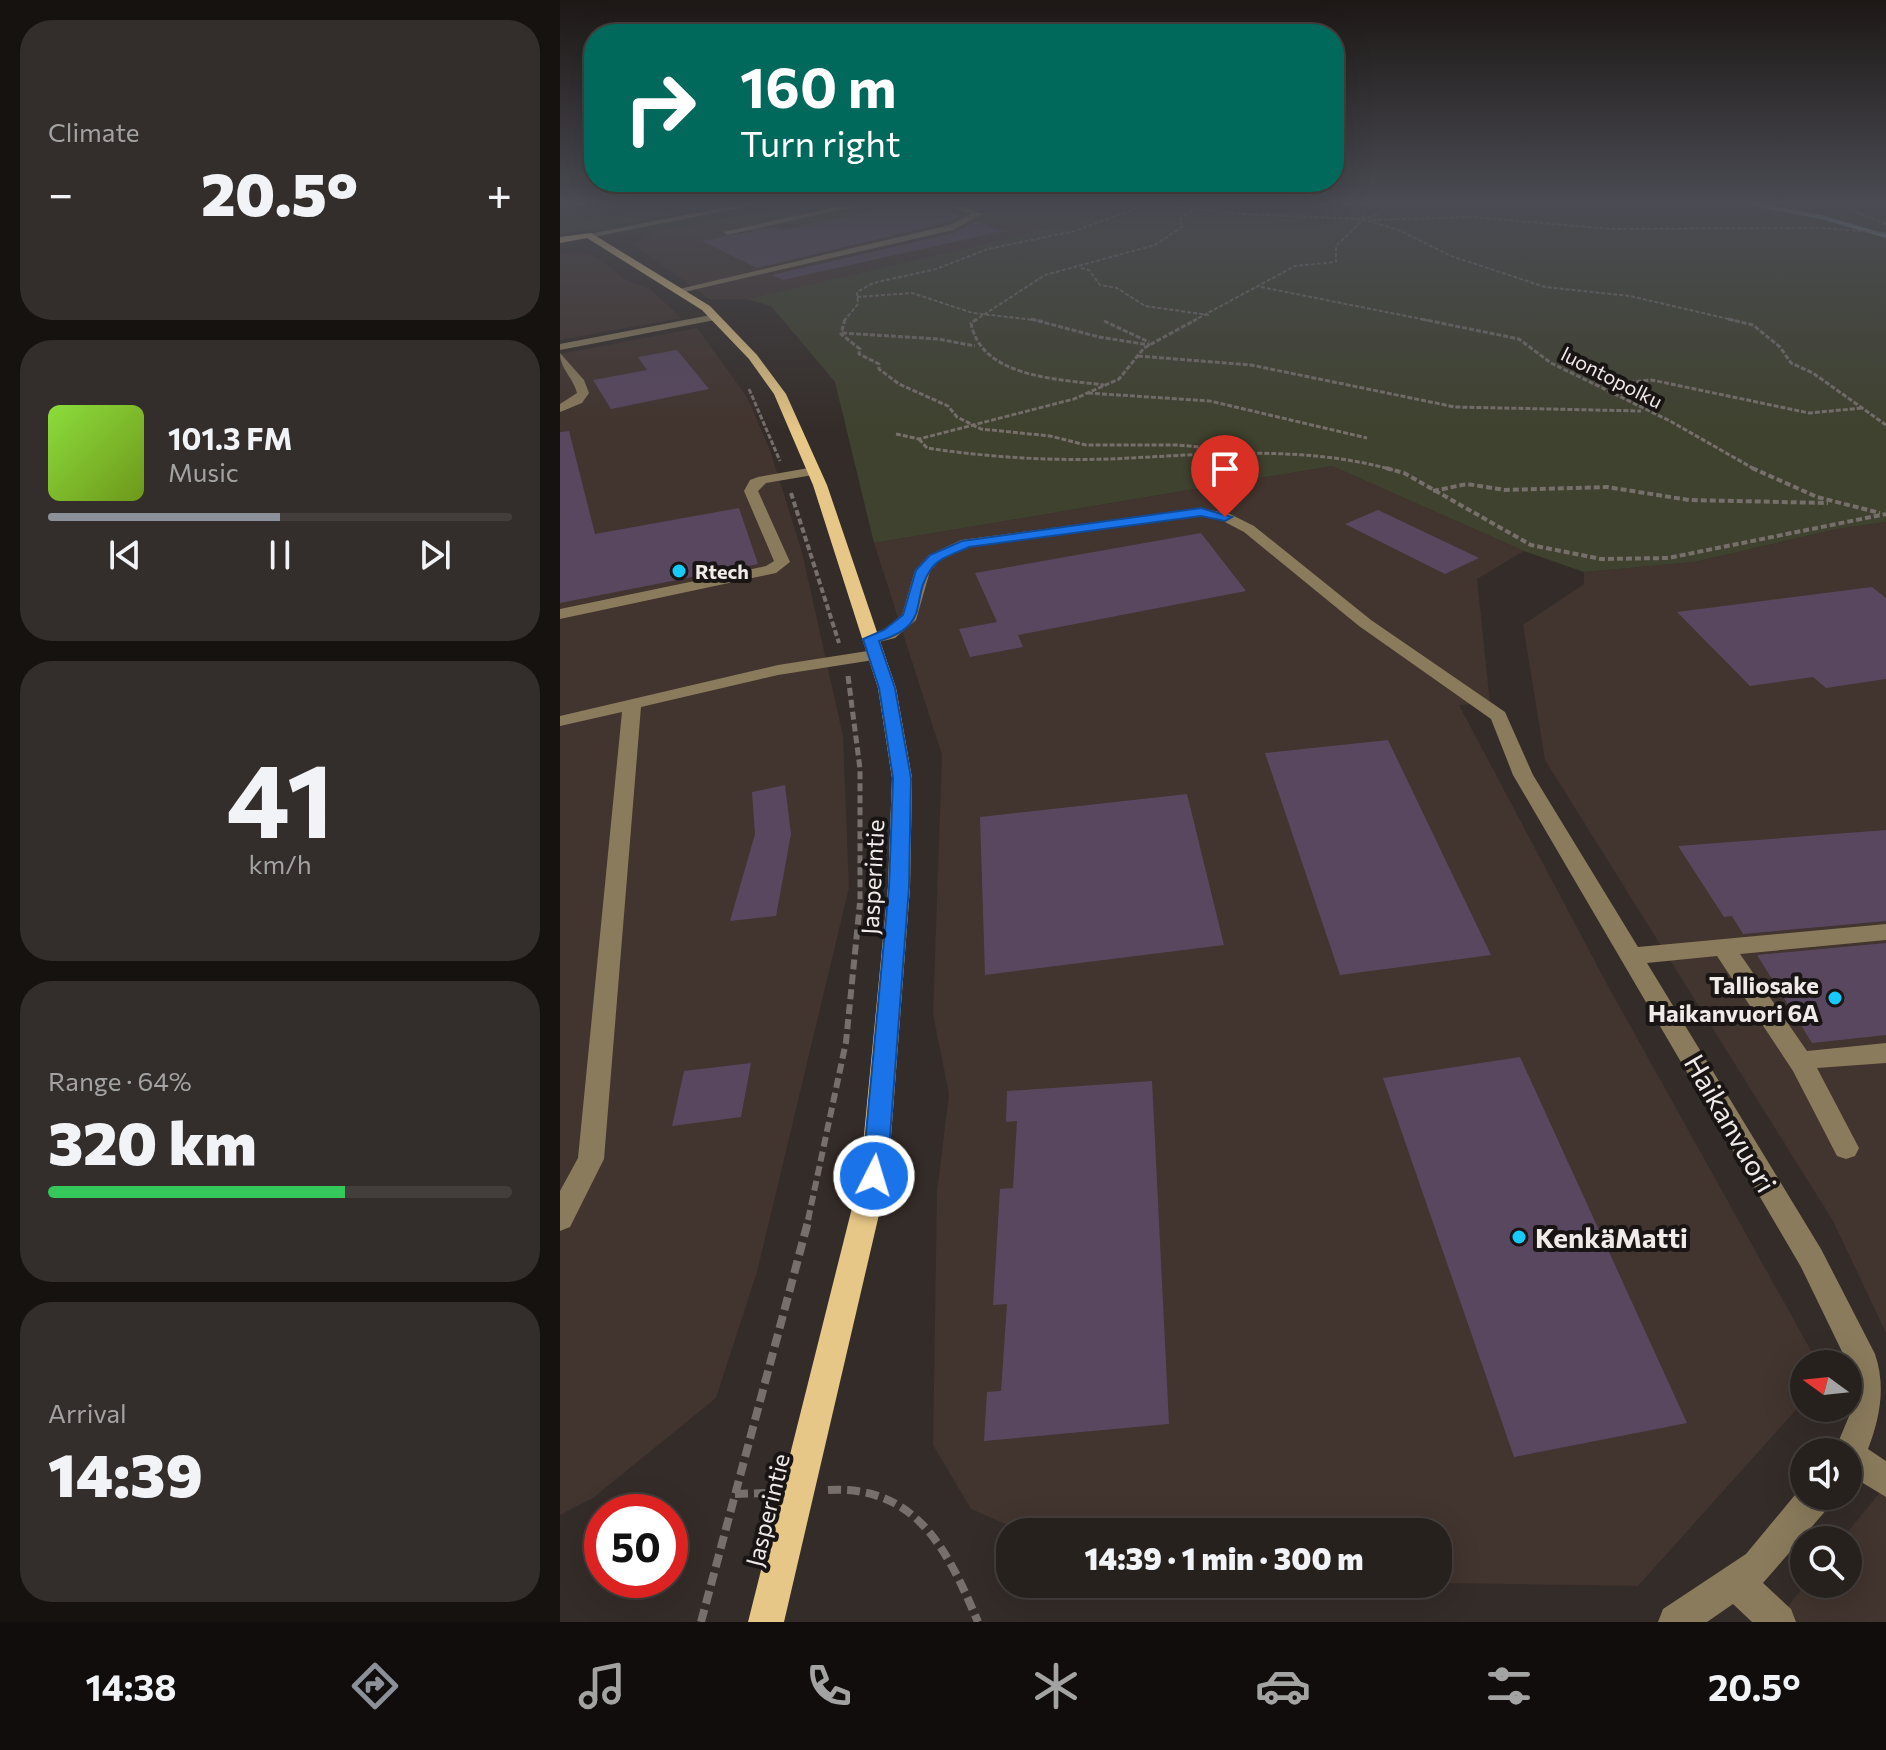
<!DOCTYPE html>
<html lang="en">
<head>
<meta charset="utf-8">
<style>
  :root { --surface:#27211e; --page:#332e2b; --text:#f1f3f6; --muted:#a4a3a4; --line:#433e3c; --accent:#8c9099 }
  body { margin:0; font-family:Commissioner,sans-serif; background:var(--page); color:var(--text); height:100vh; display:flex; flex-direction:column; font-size:30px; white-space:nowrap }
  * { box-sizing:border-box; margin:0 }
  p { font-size:26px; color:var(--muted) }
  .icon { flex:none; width:44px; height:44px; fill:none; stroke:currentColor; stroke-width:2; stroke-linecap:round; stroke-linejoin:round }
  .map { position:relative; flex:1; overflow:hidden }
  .panel { display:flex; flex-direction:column; gap:20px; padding:20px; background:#151210; width:560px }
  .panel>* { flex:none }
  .hud { position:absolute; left:24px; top:24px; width:760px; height:168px; border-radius:32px; box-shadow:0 8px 32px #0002,0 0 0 2px var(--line); background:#00695c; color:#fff; overflow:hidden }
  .needle { width:52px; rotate:285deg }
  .controls { position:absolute; left:1230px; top:1350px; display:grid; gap:16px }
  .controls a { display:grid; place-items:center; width:72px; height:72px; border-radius:50%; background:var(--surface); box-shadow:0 8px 32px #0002,0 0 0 2px var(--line); font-size:40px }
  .speed { position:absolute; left:24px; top:1494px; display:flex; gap:16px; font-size:40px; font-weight:700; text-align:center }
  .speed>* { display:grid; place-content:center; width:104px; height:104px; border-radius:50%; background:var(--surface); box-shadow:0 8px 32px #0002,0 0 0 2px var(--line); line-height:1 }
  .speed .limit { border:12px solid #d22; background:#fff; color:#111 }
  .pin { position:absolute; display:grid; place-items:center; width:68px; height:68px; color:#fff; margin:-82px -34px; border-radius:50% 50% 50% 0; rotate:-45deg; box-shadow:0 0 8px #0007 }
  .pin .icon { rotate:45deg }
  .me { position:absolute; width:88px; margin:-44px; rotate:5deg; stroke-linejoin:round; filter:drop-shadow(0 0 6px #0008) }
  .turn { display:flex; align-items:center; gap:28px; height:168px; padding:0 24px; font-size:36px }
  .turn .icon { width:104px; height:104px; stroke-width:2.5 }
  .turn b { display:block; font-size:56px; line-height:68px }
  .big { font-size:60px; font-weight:800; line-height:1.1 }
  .panel .tile { flex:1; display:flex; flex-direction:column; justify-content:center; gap:12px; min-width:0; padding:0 28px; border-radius:32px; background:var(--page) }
  .panel .dial { align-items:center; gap:0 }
  .dial b { font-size:104px; line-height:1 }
  .song { display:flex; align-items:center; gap:24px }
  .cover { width:96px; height:96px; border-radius:12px; background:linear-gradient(135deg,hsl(90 70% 55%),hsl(80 70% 35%)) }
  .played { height:8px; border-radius:4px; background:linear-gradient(90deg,var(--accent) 50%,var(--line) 50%) }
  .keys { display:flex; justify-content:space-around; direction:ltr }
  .heat { display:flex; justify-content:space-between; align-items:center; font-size:44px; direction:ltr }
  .charge { height:12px; border-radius:6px; background:linear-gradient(90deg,#34c759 64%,var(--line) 0) }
  .trip { position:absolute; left:436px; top:1518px; width:456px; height:80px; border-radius:32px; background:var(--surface); box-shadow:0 8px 32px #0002,0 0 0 2px var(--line); font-weight:800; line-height:80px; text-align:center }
  .menu { display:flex; height:128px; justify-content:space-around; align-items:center; background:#100d0c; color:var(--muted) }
  .menu .icon { width:56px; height:56px }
  .menu .on { color:var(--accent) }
  .menu b { font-size:36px; color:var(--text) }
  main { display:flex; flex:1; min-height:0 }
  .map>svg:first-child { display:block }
  .built { fill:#42342e }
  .green { fill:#3f422e }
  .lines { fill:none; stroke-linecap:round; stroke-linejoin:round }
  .stream { stroke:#819aa1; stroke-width:4 }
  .building { fill:#594760 }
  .path-far5 { stroke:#766f6c; stroke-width:2; stroke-dasharray:4 2; stroke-linecap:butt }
  .path-far4 { stroke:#766f6c; stroke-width:3; stroke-dasharray:5 2; stroke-linecap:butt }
  .path-far3 { stroke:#766f6c; stroke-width:4; stroke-dasharray:6 3; stroke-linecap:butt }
  .path-far2 { stroke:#766f6c; stroke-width:5; stroke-dasharray:8 4; stroke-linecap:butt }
  .path-far1 { stroke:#766f6c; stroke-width:6; stroke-dasharray:10 5; stroke-linecap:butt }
  .path { stroke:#766f6c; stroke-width:8; stroke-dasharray:13 6; stroke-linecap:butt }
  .minor { fill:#8a7b5c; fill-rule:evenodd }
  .major { fill:#e7c787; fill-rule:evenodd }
  .route { fill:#1a73e8; stroke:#114b97; stroke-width:2 }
  .poi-dot { fill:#16cafb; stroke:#191514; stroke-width:3 }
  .labels { text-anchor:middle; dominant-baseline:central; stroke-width:8; stroke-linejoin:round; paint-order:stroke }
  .far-street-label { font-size:20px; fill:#f0ebe9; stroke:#191514 }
  .far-poi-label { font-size:20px; font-weight:bold; fill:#f0ebe9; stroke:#191514; text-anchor:start }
  .street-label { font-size:24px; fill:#f0ebe9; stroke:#191514 }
  .poi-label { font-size:24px; font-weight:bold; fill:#f0ebe9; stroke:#191514; text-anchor:end }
  .near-street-label { font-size:28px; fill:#f0ebe9; stroke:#191514 }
  .near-poi-label { font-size:28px; font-weight:bold; fill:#f0ebe9; stroke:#191514; text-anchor:start }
</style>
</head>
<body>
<main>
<section class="panel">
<div class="tile"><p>Climate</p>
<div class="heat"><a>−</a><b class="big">20.5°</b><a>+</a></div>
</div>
<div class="tile">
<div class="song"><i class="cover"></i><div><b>101.3 FM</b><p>Music</p></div></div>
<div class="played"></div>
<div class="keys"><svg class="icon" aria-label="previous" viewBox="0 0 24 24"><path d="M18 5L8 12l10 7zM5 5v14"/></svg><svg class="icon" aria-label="pause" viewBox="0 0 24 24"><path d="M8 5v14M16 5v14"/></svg><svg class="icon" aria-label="next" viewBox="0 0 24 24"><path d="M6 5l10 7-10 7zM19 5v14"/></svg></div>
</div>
<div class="tile dial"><b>41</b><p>km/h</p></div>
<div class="tile"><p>Range · 64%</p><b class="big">320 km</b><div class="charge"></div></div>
<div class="tile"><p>Arrival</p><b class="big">14:39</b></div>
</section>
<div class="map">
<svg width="1326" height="1622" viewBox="0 0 1326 1622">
  <rect width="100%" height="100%" fill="#342c28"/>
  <g class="built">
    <path d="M236,204H561L543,217L187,299H150L73,245L94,232Z"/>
    <path d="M19,252L38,258L66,280L90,289L121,318L0,340V253Z"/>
    <path d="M137,328L187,397L210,450L242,552L283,736L289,888L197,1272L156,1398L33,1498L0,1515V354Z"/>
    <path d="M772,466L964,551L917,579L930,703L899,705L1048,986L1254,1356L1253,1364H1244V1401L1078,1586L878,1583V1532H464L411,1509L373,1445L377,1192L389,1094L373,1014L382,755L314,543Z"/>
    <path d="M1326,522V1333L1273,1221L985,760L963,625L1024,584V572L1134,562L1277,529Z"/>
    <path d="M1326,1485V1622H1215L1246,1584H1288V1540H1281Z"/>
  </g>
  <g class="green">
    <path d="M0,204H170L0,235Z"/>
    <path d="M561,204H1326V522L1277,529L1134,562L1024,572L964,551L772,466L314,543L275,382L211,306L187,299L542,217Z"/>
  </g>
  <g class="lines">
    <path class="stream" d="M1193,204L1261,217L1326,236"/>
  </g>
  <g class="building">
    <path d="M349,204H366L400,216L389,222L197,268L142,241L216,227L224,230Z"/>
    <path d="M415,221L443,231L223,280L212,275L394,233Z"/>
    <path d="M117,350L149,389L51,409L33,380L87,370L78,357Z"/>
    <path d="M9,431L35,534L179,508L198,564L0,603V432Z"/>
    <path d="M818,510L919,558L885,574L785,524Z"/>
    <path d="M641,533L686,591L458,635L463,647L410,657L399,629L437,622L415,573Z"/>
    <path d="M1312,587L1326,598V679L1266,688L1253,677L1190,686L1117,612Z"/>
    <path d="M828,740L931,955L780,975L705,753Z"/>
    <path d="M225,785L231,834L216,916L170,921L195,834L192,792Z"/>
    <path d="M627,794L664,945L425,975L420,817Z"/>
    <path d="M1326,830V921L1183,934L1172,916L1164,917L1118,846Z"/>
    <path d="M1326,943V1035L1252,1043L1197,955Z"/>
    <path d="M960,1057L1127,1423L954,1457L823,1078Z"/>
    <path d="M191,1063L181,1117L112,1126L124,1071Z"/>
    <path d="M592,1081L609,1424L424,1441L427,1392L441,1391L447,1304L433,1305L440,1189L453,1188L457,1121L446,1122L447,1091Z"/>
  </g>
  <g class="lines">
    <g class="path-far5">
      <path d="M593,204L682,214L803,219L841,231L891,256L985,287L1070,296L1177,321"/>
      <path d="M1287,204L1288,209L1326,224"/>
      <path d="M808,218L821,213"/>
      <path d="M803,219L805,204"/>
      <path d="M812,220L912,217L1051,229L1260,228L1326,233"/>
      <path d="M521,268L529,270L540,285L557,288L585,306L649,315"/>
      <path d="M701,287L871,321"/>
      <path d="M297,297L352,293L413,313L483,321"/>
      <path d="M284,321L298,304L297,292L313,283L376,269L428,249L515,231L588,204"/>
      <path d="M414,321L485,275L595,245L623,226L619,220L642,204"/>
      <path d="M633,321L735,266L776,262V246L803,220"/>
    </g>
    <g class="path-far4">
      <path d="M285,319L281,334L300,349L299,354L319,364V369L339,384L388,406L397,417L421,429L490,436L526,445H617L673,450"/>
      <path d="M417,319L411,323C421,378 499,379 544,385"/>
      <path d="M471,319L539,337L590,345"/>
      <path d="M861,319L959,339L991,363L1110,421L1196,470"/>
      <path d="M1168,319L1193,325L1220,347L1231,363L1253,373L1326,425"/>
      <path d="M544,321L589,342"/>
      <path d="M282,333L378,339L415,346"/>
      <path d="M578,356L691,365L895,407L1081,411"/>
      <path d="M189,389L220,461"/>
      <path d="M1054,392L1081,397L1090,394L1072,382L1092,380L1249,413L1303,408"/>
      <path d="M528,393L650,401L807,438"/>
      <path d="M336,434L359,439L514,399L559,379L584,348L637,319"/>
      <path d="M359,439L367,448C426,457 489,461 549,459C643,455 741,444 833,470"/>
    </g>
    <g class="path-far3">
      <path d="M826,468L844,473L971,545L1041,559L1108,558L1326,514"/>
      <path d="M1192,468L1257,497L1320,513"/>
      <path d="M873,491L907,484L945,490L1047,487L1129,500L1268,503"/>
      <path d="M231,493L279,643"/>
    </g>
    <path class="path-far2" d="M288,676L300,769V905"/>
    <path class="path-far1" d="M248,1220L286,1042L300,903"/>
    <g class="path">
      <path d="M268,1490C357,1485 388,1551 418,1622"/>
      <path d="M175,1494L206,1493"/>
      <path d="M141,1622L249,1218"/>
    </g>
    <g class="minor">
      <path d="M181,204H200L28,238L24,235Z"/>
      <path d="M289,204H307L167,235L163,232Z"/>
      <path d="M382,204H396L422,214L393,230L120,293L115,290L390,225L411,214Z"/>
      <path d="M156,314L160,319L0,350V344Z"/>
      <path d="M0,353L24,380L29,393L22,403L0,412V404L17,393C13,377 0,369 0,353Z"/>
      <path d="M254,467L261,471L259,474L206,483L198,491L230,562L216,573L0,619V609L206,566L214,561L184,491L190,480L198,477Z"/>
      <path d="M641,508L670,514L694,526L811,620L945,712L973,775L1078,947L1326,924V940L1180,954L1247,1051L1326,1043V1063L1257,1068L1299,1148L1295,1156L1286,1159L1277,1156L1233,1071L1157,956L1087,963L1261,1249L1315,1354C1326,1386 1320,1418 1308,1449L1326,1461V1497L1288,1474V1452H1274L1290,1414L1288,1364L1241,1267L953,775L931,719L799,626L684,532L661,520L641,516L409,547L379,561L370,571L356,620L335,638L311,644L303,639L323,630L342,615L355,570L369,555L401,540Z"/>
      <path d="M314,650L320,651V659L218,675L81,707L44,1159L10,1227L0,1231V1191L18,1158L62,712L0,726V716L218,665Z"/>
      <path d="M1244,1484V1496H1273L1268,1508L1203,1583L1231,1609L1236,1622H1192L1173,1604L1147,1622H1098L1103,1609L1186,1554Z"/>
    </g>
    <path class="major" d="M31,233L150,306L197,355L226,394L267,485L336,688L352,778L350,887L328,1176L224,1622H188L300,1176L328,887L332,778L318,688L253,485L214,394L189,359L142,310L27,238L0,243V237Z"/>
  </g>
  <linearGradient id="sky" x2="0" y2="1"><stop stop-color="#1d1816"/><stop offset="0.47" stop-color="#4a4b53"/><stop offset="1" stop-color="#4a4b53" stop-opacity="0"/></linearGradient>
  <rect width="1326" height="431" fill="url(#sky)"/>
  <path class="route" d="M641,508L672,517L665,521L641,516L409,547C397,553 379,557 371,569C349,600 373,625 319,641L335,688L351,778L349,887L327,1176L323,1184L314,1187L306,1184L302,1176L329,887L333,778L319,688L303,639L324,630L343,615L356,570L370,555L402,541Z"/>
  <g class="poi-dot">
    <circle cx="119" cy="571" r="8"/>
    <circle cx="1275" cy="998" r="8"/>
    <circle cx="959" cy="1237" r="8"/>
  </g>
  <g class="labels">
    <g class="far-street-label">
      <text transform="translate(1052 377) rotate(27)">luontopolku</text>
    </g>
    <g class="far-poi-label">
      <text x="135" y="571">Rtech</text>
    </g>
    <g class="street-label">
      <text transform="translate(312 877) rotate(-87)">Jasperintie</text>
      <text transform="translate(207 1510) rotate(-76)">Jasperintie</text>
    </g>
    <g class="poi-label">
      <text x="1259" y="984">Talliosake<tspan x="1259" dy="28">Haikanvuori 6A</tspan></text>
    </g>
    <g class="near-street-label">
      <text transform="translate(1171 1123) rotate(60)">Haikanvuori</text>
    </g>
    <g class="near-poi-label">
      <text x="975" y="1237">KenkäMatti</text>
    </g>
  </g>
</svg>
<div class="controls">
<a><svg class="needle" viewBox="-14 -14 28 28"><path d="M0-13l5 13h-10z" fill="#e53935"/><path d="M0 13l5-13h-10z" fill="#a4a3a4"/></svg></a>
<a><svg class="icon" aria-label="sound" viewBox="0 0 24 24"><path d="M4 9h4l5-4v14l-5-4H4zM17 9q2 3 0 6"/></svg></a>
<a><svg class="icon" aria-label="search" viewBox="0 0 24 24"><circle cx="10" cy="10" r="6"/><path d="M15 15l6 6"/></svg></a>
</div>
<div class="speed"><div class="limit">50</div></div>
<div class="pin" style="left:665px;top:517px;background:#d93025"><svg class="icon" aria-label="arrive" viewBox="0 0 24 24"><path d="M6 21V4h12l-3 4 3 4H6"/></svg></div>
<svg class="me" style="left:314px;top:1176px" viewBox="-20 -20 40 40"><circle r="17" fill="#1a73e8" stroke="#fff" stroke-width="3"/><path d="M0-11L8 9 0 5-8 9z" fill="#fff"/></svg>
<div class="trip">14:39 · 1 min · 300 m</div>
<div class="hud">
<div class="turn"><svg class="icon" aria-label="right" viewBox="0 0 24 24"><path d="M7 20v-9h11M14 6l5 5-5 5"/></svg><div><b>160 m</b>Turn right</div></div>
</div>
</div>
</main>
<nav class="menu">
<b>14:38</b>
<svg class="icon on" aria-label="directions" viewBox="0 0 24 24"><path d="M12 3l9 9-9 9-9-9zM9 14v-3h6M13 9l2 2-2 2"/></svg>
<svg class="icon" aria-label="music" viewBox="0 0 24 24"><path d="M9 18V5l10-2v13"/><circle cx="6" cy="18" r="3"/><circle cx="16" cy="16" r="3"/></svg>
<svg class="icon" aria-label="phone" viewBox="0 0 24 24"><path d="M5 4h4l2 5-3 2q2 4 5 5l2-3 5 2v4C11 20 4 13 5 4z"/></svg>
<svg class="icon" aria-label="climate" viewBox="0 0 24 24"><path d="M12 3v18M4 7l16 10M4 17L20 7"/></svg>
<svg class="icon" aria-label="car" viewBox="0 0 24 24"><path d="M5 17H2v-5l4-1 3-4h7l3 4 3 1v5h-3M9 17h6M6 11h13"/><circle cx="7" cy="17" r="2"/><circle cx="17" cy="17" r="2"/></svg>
<svg class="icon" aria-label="filters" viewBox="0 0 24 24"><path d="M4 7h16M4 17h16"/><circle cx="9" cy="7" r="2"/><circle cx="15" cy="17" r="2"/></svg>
<b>20.5°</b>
</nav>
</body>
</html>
